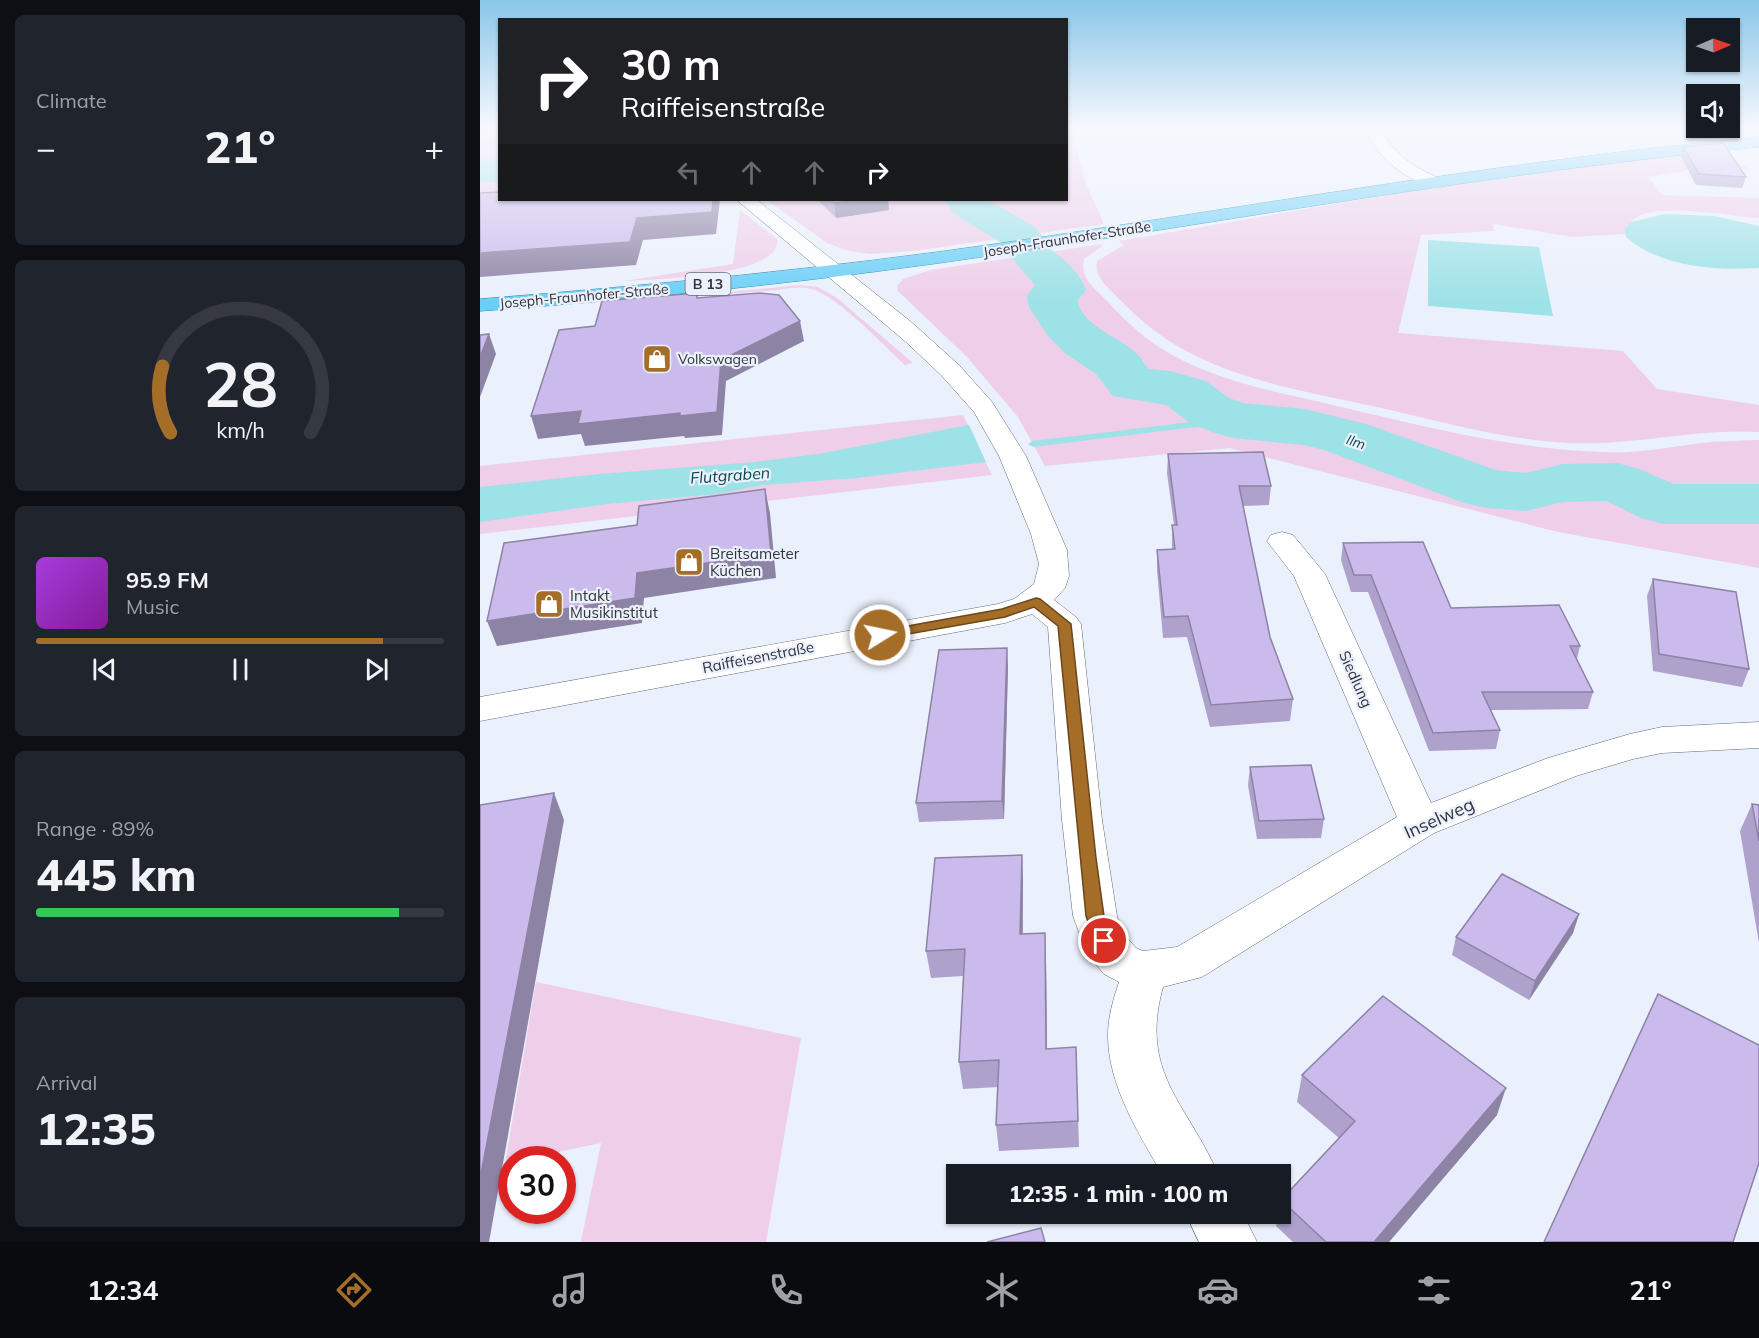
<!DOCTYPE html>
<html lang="en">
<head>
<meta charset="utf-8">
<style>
  :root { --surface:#171b24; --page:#20242c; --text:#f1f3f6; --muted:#9ea1a6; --line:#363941; --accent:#a46d28 }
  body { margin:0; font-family:Mulish,sans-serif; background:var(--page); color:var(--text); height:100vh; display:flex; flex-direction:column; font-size:22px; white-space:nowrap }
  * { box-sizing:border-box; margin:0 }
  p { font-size:20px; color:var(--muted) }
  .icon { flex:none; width:33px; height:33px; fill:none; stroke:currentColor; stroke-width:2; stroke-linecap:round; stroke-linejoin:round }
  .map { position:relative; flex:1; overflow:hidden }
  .sheet { display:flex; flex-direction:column; gap:15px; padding:15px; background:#0d0f14; width:480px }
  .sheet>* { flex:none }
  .guide { position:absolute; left:18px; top:18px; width:570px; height:183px; border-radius:0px; box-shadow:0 2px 4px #0004; background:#202124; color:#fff; overflow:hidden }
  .needle { width:39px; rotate:88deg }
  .fabs { position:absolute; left:1206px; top:18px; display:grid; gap:12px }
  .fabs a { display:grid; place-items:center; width:54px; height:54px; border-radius:0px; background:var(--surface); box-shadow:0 2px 4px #0004; font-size:30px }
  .speed { position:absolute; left:18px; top:1146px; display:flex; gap:12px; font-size:30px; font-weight:700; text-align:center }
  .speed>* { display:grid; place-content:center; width:78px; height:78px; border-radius:50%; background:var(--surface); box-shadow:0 2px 4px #0004; line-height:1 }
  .speed .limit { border:9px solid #d22; background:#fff; color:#111 }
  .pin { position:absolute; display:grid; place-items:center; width:51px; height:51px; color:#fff; margin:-26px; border:3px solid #fff; border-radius:50%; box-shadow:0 2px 6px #0007 }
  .me { position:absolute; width:66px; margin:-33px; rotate:80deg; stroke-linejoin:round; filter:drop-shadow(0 0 4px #0008) }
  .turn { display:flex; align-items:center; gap:21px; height:126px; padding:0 24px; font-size:27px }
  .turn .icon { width:78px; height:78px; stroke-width:2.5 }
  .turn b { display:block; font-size:42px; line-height:51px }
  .lanes { display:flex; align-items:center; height:57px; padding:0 24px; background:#0003; justify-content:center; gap:30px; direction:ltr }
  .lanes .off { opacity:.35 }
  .big { font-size:45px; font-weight:800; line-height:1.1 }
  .sheet .widget { flex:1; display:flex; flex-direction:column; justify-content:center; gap:9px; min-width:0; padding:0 21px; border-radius:9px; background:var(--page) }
  .sheet .dial { align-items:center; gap:0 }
  .dial svg { height:156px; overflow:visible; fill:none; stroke:var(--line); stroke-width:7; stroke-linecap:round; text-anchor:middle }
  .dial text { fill:var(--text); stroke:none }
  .song { display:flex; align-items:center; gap:18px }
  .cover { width:72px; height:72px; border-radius:9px; background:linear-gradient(135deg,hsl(280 70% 55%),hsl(290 70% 35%)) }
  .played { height:6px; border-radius:3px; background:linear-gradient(90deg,var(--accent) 85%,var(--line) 85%) }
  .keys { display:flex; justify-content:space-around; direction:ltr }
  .heat { display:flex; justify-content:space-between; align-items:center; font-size:33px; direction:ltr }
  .charge { height:9px; border-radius:4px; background:linear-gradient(90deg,#34c759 89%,var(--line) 0) }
  .trip { position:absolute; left:466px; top:1164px; width:345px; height:60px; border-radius:0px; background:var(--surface); box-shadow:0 2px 4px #0004; font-weight:800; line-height:60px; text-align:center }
  .tab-bar { display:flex; height:96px; justify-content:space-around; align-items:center; background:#090b0e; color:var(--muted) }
  .tab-bar .icon { width:42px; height:42px }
  .tab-bar .current { color:var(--accent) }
  .tab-bar b { font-size:27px; color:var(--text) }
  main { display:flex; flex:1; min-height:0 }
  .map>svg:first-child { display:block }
  .green { fill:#eecee9 }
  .water { fill:#9de2e7 }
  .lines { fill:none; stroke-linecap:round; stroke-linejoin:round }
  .stream { fill:#9de2e7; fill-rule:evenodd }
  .river { fill:#9de2e7; fill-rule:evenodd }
  .minor-casing { stroke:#646974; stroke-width:1 }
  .major-casing { stroke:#1584b0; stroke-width:1 }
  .minor { fill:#fff; fill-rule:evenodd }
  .major { fill:#6acff6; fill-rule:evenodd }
  .wall { fill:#aea1cb }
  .shaded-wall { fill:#8d83a5 }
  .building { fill:#cabbec; stroke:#8d83a5; stroke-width:1.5 }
  .route { fill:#a46d28; stroke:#6b471a; stroke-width:1.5 }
  .labels { text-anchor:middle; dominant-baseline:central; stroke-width:4.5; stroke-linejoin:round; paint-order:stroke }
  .far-street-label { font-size:14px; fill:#323438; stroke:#eaf0fc }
  .shield { fill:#eaf0fc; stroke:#696c73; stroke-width:1.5 }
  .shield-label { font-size:14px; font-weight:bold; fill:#323438 }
  .far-poi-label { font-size:14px; fill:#323438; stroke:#eaf0fc; text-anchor:start }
  .far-water-label { font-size:14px; font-style:italic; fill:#09494d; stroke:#eaf0fc }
  .poi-label { font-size:15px; fill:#323438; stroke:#eaf0fc; text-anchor:start }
  .street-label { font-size:15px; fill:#323438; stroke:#eaf0fc }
  .water-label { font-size:16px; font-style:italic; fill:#09494d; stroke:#eaf0fc }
  .near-street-label { font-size:18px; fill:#323438; stroke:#eaf0fc }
</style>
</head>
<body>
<main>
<section class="sheet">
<div class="widget"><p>Climate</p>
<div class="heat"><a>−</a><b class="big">21°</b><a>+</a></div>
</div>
<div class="widget dial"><svg viewBox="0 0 100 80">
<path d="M14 69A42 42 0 1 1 86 69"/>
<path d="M14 69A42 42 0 0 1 10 35" stroke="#a46d28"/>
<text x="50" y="56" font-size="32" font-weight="700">28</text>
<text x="50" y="72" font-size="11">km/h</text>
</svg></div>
<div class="widget">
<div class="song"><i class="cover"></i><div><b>95.9 FM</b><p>Music</p></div></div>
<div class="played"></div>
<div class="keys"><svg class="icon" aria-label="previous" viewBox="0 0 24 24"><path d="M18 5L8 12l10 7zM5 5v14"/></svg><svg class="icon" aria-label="pause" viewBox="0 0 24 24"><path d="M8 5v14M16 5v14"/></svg><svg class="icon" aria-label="next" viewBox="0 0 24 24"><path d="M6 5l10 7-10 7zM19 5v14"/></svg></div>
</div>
<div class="widget"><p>Range · 89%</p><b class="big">445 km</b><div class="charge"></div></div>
<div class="widget"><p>Arrival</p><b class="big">12:35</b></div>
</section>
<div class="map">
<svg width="1279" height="1242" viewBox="0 0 1279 1242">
  <rect width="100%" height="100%" fill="#eaf0fc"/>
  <g class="green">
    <path d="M0,128H19L20,200L0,207Z"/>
    <path d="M587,132L593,133L606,184L624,224L433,251L389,254L365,250L347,243L287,200H586Z"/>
    <path d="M1210,155L1251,160L1271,169L1234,166L1169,177L1182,195L1279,198V218C1246,215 1199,206 1167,213C1158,215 1150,222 1144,229L1145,234L1092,237L1013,224L1014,231L941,235L918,333L1143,351L1177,389L1279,405V432C1215,428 1153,446 1089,443C1026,440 963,422 902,408C838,394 768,383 710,353C682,339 660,320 638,298C628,287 614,278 617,261L644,245L639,241C829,209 1019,172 1210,155Z"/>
    <path d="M260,210L297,239C303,277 170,279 144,281L253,264Z"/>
    <path d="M622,244L621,247L604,259C600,279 614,287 626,300C647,323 669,343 696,357C747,384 806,394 861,407C947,427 1032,449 1121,452C1154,454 1187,448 1220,443C1239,441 1259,441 1279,440V568L1078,532L750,448L565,466L538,417L487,357L418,291L417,286L423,279L451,270Z"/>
    <path d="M320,285L338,287L357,298L433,363L425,365C403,345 357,295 331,289C320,286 309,288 298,290L156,301Z"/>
    <path d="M483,415L512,475L0,534V466Z"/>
    <path d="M56,982L321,1038L286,1242H101L121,1143L44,1159L32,1160L31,1162L25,1164Z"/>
  </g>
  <g class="water">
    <path d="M1185,214L1234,216L1279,226V268C1235,271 1180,267 1146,237L1144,229L1151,222Z"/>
    <path d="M948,240L1059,247L1073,316L948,306Z"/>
    <path d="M489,425L506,462L377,478L283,485L238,494L127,504L0,522V487L120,474L275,462L338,454Z"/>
  </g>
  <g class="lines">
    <path class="stream" d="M753,417L758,420L756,422L553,447L548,444L553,441Z"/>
    <g class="river">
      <path d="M0,159L20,161V184L0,181Z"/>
      <path d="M465,200H508L555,227L562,236L557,243C573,247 602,273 606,290L597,301C606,330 639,335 657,354C662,358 664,365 669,369L690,371L726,381L749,398L763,403L825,409L886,424L1016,470L1046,473L1083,464L1137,463L1159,469L1194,484H1279V524H1184L1161,518L1127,501L1083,502L1046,511L1007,508L984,503L844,450L824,445L753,438L732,432L709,422L686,405L633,396L616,374L586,354L568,336L549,307L547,296L555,285L529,255L534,247L525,245L473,213Z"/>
    </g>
    <g class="minor-casing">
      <g id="minor">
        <path d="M884,128H900C914,155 934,167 961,179L964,183L961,187C952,189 946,185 938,182C913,169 897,154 884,128Z"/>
        <path d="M257,200H277L430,321L479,365L512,402L546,456L587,550L589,576L585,588L574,600L596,617L601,624L622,820L637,916L642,932L656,948L663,951L697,947L917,817L814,576L787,541L791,535L802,532L813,535L845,574L951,803L1068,758L1150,734L1182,727L1279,722V748L1182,753L1153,759L1096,776L954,833L722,977L683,987C659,1073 707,1103 738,1174H682C659,1134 628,1085 628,1036C628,1017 633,1000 639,982L624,974L607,954L593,916L582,820L568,627L552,614L525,623L0,721V697L518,604L534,599L554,584L559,564L551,534L519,456L494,412L462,376L426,342Z"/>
        <path d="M706,1214H763L777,1242H719Z"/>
      </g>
    </g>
    <g class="major-casing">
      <path id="major" d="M1279,137V147C1025,171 774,217 522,254C349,280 175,298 0,311V299C174,285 349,268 522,243C774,206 1025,161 1279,137Z"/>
    </g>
    <use href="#minor" class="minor"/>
    <use href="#major" class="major"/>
  </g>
  <g class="wall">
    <path d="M1203,147L1266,177L1262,188L1216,185L1201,157Z"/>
    <path d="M338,200H408L409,210L356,218Z"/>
    <path d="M688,454L791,486L789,505L763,506L790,637L813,699L810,721L730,727L707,637L683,638L677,570V550L692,549V525H694L687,473Z"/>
    <path d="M863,543L971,608L1100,646L1097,659L1113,692L1108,709L1011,710L1020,730L1016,749L949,751L888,592H871L861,560Z"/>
    <path d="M1173,579L1269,669L1262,687L1173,671L1167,596Z"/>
    <path d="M528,666L524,819L439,822L436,803Z"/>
    <path d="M770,767L844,819L841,838L777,839L768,785Z"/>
    <path d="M1272,804L1279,805V943L1260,831Z"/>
    <path d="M542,855L543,882V934L566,960L567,1049L596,1047L599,1147L519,1151L516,1125L518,1087L483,1089L479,1062L483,976L451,978L446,951Z"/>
    <path d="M1099,914L1093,933L1049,1000L972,955L976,937Z"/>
    <path d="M822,1075L1017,1115L909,1242H813L796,1226L798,1214H801V1200L859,1138L817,1102Z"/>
  </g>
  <g class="shaded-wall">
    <path d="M233,200H240L236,234L163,240L156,265L0,277V253Z"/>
    <path d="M379,200H408L409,210L356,218L354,203Z"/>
    <path d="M320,321L324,341L246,381L242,435L205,438L204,436L105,446L101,434L58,439L51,416L241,360Z"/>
    <path d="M9,334L16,354L0,397V357Z"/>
    <path d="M285,489L290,513L296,578L164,598L162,623L17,646L7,621L157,573Z"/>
    <path d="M527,648L528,666L524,819L522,801Z"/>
    <path d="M74,793L84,820L9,1242H0V1179Z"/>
    <path d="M542,855L543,882L542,962L540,934Z"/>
    <path d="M1099,914L1093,933L1049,1000L1055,981Z"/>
    <path d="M565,933L566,960L567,1076L566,1049Z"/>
    <path d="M1026,1088L1017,1115L909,1242H894Z"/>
  </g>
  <g class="building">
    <path d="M1243,143L1266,177L1219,174L1203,147Z"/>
    <path d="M20,192V200H233L232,212L157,218L150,242L0,253V193Z"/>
    <path d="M351,200H379L354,203Z"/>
    <path d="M217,293V298L280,293L299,295L320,321L241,360L237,412L200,416V413L98,424L101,411L51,416L79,330L115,326L122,301Z"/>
    <path d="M9,334L0,357V335Z"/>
    <path d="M783,452L791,486H759L790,637L813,699L731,705L708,616L684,617L677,550L695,549L692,525H697L688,454Z"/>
    <path d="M285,489L291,554L157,573L155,598L7,621L24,543L157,525L159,506Z"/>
    <path d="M943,542L971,608L1079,605L1100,646H1090L1113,692H1002L1020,730L953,733L891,575H874L863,543Z"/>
    <path d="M1173,579L1256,592L1269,669L1179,654Z"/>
    <path d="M527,648L522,801L436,803L459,650Z"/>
    <path d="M831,765L844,819L779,821L770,767Z"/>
    <path d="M74,793L0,1179V805Z"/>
    <path d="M1272,804L1279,805V841Z"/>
    <path d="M542,855L540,934L565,933L566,1049L596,1047L598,1121L516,1125L519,1060L479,1062L485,949L446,951L455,858Z"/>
    <path d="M1022,874L1099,914L1055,981L976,937Z"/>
    <path d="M1178,994L1279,1045V1163L1253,1242H1064Z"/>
    <path d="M903,996L1026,1088L894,1242H846L801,1200L875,1121L822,1075Z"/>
    <path d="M561,1228L565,1242H507Z"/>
  </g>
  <linearGradient id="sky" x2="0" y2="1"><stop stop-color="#8ac6e8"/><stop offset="0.42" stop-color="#f6f8fe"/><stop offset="1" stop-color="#f6f8fe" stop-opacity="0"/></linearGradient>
  <rect width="1279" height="302" fill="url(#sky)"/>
  <path class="route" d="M556,598L560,599L591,624L616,858L624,916L633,941L630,947L624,949L617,947L606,916L578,626L554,607L525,617L400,639L393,635L400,631L522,609Z"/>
  <defs>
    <g id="shop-square" transform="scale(1.5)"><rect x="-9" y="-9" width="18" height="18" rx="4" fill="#a46d28" stroke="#eaf0fc"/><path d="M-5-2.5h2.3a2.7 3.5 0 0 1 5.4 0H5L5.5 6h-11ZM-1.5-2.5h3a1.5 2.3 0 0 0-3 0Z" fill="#fff"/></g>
  </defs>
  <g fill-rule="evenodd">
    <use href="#shop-square" x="177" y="359"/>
    <use href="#shop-square" x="209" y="562"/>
    <use href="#shop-square" x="69" y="604"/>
  </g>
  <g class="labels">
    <g class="far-street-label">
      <text transform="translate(587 239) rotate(-9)">Joseph-Fraunhofer-Straße</text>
      <text transform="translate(104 296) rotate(-5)">Joseph-Fraunhofer-Straße</text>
    </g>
    <rect class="shield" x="205.5" y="273" width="45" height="22" rx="4.5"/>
    <g class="shield-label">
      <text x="228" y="284">B 13</text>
    </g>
    <g class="far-poi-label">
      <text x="198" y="359">Volkswagen</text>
    </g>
    <g class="far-water-label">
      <text transform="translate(876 442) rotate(19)">Ilm</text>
    </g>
    <g class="poi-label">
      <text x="230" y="553">Breitsameter<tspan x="230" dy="17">Küchen</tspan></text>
      <text x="90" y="595">Intakt<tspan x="90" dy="17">Musikinstitut</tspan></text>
    </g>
    <g class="street-label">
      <text transform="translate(278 657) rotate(-11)">Raiffeisenstraße</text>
      <text transform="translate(876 679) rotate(66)">Siedlung</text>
    </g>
    <g class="water-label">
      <text transform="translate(250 475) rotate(-4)">Flutgraben</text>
    </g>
    <g class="near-street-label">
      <text transform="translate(959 818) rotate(-24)">Inselweg</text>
    </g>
  </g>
</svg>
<div class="fabs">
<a><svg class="needle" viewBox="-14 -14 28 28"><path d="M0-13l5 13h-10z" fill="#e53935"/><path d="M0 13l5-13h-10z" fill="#9ea1a6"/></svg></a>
<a><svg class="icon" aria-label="sound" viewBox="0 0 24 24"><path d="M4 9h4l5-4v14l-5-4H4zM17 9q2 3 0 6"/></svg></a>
</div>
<div class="speed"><div class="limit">30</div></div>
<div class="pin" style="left:624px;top:941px;background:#d93025"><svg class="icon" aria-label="arrive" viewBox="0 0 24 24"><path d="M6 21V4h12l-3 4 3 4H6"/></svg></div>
<svg class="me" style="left:400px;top:635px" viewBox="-20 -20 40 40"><circle r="17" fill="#a46d28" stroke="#fff" stroke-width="3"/><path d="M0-11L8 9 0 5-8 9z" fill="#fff"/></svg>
<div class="trip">12:35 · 1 min · 100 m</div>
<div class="guide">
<div class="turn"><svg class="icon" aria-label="right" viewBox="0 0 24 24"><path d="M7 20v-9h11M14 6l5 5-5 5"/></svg><div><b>30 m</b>Raiffeisenstraße</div></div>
<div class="lanes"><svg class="icon off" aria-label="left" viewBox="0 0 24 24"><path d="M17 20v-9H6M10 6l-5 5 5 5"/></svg><svg class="icon off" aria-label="ahead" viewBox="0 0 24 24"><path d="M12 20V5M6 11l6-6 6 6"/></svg><svg class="icon off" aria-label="ahead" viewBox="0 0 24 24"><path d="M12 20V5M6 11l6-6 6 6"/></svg><svg class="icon" aria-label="right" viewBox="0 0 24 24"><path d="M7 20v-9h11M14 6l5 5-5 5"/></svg></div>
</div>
</div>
</main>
<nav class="tab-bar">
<b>12:34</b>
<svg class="icon current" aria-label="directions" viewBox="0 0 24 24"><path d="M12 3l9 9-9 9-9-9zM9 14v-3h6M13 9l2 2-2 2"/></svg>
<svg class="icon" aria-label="music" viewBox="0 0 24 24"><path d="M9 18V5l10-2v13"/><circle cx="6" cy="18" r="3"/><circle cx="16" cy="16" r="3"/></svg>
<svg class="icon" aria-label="phone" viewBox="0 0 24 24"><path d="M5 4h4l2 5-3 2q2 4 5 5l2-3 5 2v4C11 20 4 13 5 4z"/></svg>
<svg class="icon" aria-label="climate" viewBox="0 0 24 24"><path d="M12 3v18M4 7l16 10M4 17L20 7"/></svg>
<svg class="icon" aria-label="car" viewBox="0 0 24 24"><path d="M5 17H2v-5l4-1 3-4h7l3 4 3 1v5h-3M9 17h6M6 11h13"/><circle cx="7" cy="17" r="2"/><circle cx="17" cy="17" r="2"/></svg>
<svg class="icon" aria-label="filters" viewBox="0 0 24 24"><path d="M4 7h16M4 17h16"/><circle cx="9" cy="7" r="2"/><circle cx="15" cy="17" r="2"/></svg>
<b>21°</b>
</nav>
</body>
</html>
